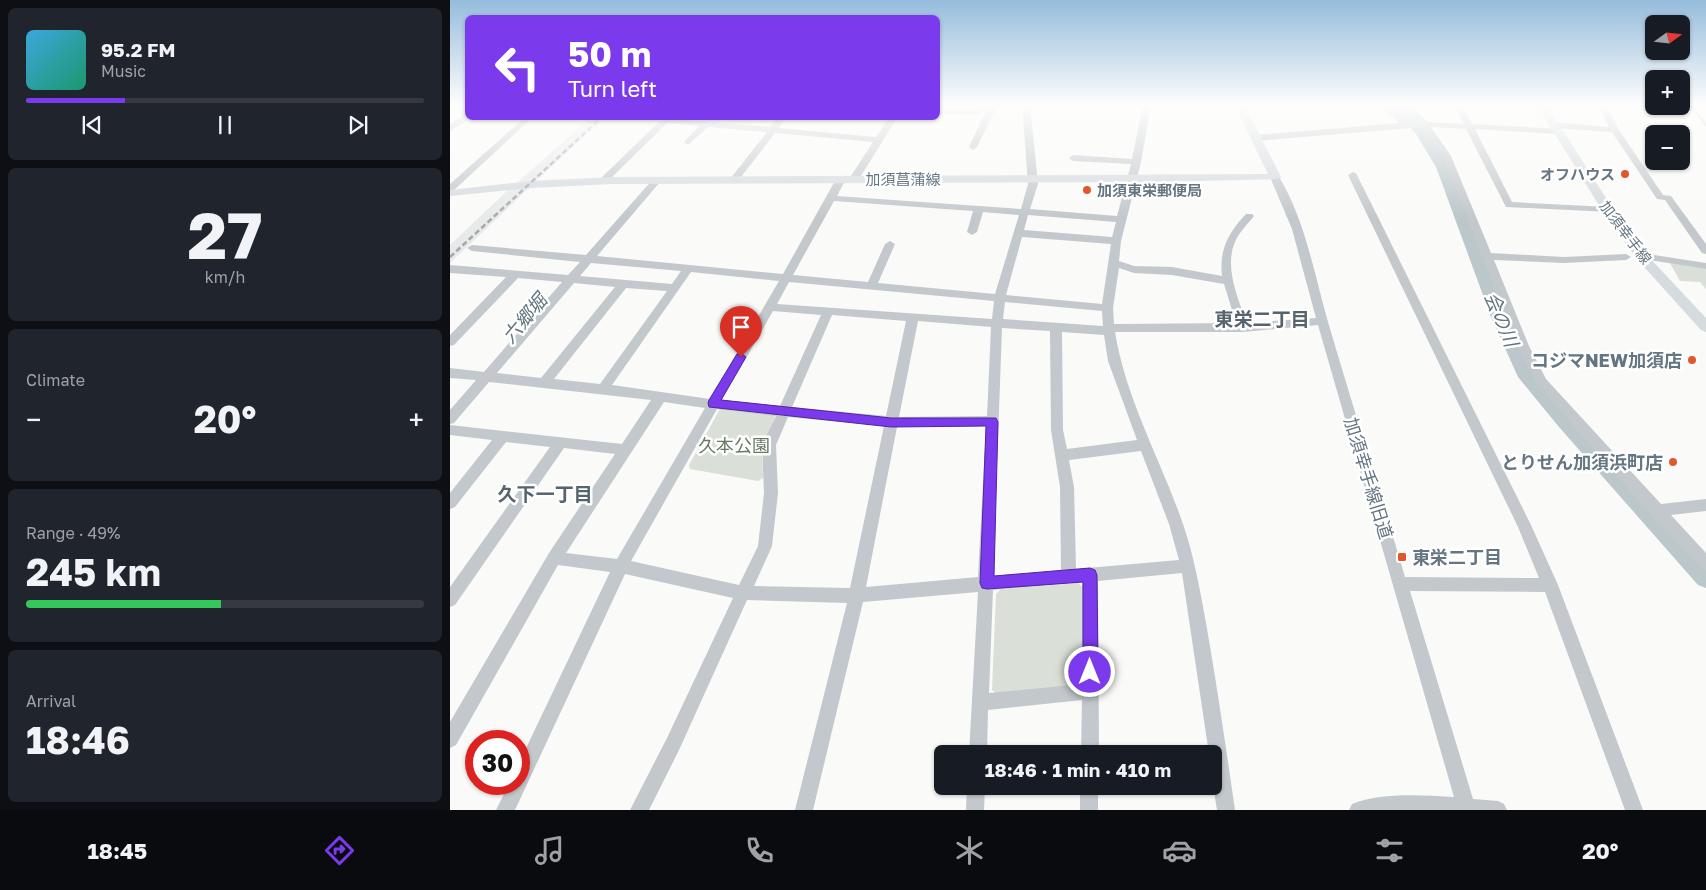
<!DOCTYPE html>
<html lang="en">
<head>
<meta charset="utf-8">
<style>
  :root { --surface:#171b24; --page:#20242c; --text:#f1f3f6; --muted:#9ea1a6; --line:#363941; --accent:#7c3aed }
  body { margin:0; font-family:"Golos Text","Noto Sans JP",sans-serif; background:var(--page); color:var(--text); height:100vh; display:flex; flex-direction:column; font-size:19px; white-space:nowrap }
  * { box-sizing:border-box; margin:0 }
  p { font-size:16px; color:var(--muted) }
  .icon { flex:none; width:28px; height:28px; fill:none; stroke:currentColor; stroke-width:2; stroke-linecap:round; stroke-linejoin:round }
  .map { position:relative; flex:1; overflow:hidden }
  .drawer { display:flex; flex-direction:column; gap:8px; padding:8px; background:#0d0f14; width:450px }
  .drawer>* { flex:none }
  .guide { position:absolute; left:15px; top:15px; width:475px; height:105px; border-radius:8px; box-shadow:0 1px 4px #0004; background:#7c3aed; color:#fff; overflow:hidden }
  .needle { width:32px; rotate:75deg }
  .fabs { position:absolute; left:1195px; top:15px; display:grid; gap:10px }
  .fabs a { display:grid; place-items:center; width:45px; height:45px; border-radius:8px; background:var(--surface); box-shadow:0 1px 4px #0004; font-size:25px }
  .speed { position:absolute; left:15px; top:730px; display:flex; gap:10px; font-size:25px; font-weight:700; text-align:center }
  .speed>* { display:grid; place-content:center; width:65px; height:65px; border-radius:50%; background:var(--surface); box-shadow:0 1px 4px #0004; line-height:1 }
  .speed .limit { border:8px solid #d22; background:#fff; color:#111 }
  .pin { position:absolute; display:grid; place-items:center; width:42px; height:42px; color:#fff; margin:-51px -21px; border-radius:50% 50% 50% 0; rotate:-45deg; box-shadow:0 0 5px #0007 }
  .pin .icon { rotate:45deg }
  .me { position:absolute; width:55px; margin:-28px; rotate:0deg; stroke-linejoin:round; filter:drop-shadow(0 0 4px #0008) }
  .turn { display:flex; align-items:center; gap:18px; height:105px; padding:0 20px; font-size:22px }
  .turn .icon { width:65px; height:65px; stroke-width:2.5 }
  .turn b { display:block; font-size:35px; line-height:42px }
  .big { font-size:38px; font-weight:700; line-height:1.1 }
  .drawer .tile { flex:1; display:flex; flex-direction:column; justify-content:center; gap:8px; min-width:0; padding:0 18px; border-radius:8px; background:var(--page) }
  .drawer .dial { align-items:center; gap:0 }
  .dial b { font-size:65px; line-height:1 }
  .song { display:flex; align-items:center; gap:15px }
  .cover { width:60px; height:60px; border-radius:8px; background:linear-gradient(135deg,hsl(200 70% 55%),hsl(160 70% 35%)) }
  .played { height:5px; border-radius:2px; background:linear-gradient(90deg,var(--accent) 25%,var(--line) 25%) }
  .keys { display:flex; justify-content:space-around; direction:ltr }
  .heat { display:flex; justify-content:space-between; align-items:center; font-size:28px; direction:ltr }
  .charge { height:8px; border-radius:4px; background:linear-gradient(90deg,#34c759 49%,var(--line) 0) }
  .trip { position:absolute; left:484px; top:745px; width:288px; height:50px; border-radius:8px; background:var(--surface); box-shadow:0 1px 4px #0004; font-weight:700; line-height:50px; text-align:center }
  .dock { display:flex; height:80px; justify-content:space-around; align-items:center; background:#090b0e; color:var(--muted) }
  .dock .icon { width:35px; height:35px }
  .dock .current { color:var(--accent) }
  .dock b { font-size:22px; color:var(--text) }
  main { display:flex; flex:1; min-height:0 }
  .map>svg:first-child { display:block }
  .built { fill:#e8e9e9 }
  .green { fill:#dadfd7 }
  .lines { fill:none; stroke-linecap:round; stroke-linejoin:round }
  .stream { stroke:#bbc7cb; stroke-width:2.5 }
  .river { fill:#bbc7cb; fill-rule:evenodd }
  .minor { fill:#c3c8cc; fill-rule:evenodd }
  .major { fill:#d6dbdf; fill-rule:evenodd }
  .rail { stroke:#a2aab0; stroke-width:2.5; stroke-dasharray:5.5 3; stroke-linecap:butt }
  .route { fill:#7c3aed; stroke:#51269a }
  .poi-dot { fill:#e4572e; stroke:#fff; stroke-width:2 }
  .labels { text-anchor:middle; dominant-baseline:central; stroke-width:5; stroke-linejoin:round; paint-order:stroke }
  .far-poi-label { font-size:15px; font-weight:bold; fill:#657683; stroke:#fff; text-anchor:end }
  .far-street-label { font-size:15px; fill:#657683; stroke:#fff }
  .poi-label { font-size:18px; font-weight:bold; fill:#657683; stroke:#fff; text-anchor:end }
  .park-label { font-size:18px; fill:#687a64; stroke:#fff }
  .street-label { font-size:18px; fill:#657683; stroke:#fff }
  .water-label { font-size:19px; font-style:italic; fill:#60757c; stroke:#fff }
  .neighbourhood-label { font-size:19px; font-weight:bold; fill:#57646e; stroke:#fff }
</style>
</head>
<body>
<main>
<section class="drawer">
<div class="tile">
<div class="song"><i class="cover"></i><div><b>95.2 FM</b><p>Music</p></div></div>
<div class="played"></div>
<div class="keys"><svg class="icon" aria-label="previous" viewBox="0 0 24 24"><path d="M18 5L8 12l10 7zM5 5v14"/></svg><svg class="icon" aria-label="pause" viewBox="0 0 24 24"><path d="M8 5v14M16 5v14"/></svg><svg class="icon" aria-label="next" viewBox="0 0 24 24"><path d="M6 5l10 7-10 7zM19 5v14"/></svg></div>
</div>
<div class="tile dial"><b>27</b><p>km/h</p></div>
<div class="tile"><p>Climate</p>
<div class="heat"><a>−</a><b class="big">20°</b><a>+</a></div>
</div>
<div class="tile"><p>Range · 49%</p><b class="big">245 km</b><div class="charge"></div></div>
<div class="tile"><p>Arrival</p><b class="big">18:46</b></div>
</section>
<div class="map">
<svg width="1256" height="810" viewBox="0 0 1256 810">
  <rect width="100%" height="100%" fill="#fafaf8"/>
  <g class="built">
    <path d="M140,118H154L84,183H67Z"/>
    <path d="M76,187L79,188L0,263V245L58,190Z"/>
  </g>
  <g class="green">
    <path d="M1220,263L1256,269V289L1250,282L1230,281Z"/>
    <path d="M270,409L324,413L325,417L312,453L313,478L308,481L240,469L239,465Z"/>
    <path d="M628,583L633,587V681L629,686L548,695L542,690L546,594L551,589Z"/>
  </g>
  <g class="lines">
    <path class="stream" d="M1240,104L1256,125"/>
    <path class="river" d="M940,104H954L977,129L1000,167L1059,317L1083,368L1123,415L1256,560V588L1248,585L1109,427L1068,377L1041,317L986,167L966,134Z"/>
    <g class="minor">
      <path d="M540,104H554L546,108L527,147L523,150L519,147L536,111L523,115L488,114V110H522Z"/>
      <path d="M572,104H580L588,184L580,209L667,216L681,164L623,161L619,158L623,155L682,159L693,104H701L691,162L671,241L669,261L684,266L722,267L772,276C769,250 778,233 796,214H802L804,216C798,224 789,232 785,242C774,267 788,299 797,323L866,318L842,229L820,177L822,175H828C855,219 864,273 878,322C903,407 930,492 955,577L1089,578L1068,527L898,175L903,172L906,173L1081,525L1108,585L1193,810H1175L1095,592L960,591L1023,799L1048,801L1054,804L1057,810H899L902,804C930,792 974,795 1004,797L868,325L793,332H665C676,400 711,460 733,524C744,556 750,590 756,623C767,685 776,748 785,810H767L762,779V754H759L732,573L648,581L649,754H631L632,700L538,710L537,754H519L528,592L413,602L363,810H345L397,603L297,600L229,750L199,810H180L217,738L283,598L175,574L65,810H46L59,784H69V763L160,572L108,565L6,745L0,748V722L99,553L165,454L114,448L5,605L0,607V587L100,447L56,442L5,507L0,509V493L42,440L0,435V425L172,444L201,400L39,382L4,423L0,424V410L26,380L0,378V368L34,372L112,282L68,278L4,345L0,346V335L56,277L0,273V265L118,275L130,262L22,251L17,248L22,245L136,255L204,178L207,177L212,180L210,182L147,256L333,274L386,179L391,176L396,179L387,196L571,209L578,184ZM384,201L523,211L517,232L522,235L527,232L533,212L569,215L545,294L428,283L445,244L440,241L435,244L418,282L343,275ZM578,215L666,222L662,237L574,230ZM572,237L661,244L652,304L556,295ZM141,263L231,271L222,284L130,276ZM669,268L684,273L722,275L774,284L786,323L664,324L663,308ZM241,272L329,281L260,399L162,385ZM339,282L544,301L542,319L327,304ZM124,283L165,287L91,378L47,373ZM176,288L217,291L150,384L104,379ZM555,302L652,311L653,326L553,319ZM323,311L371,315L330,406L272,400ZM382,315L456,321L436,416L342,407ZM468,321L541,327L537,416L449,417ZM552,328L600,331L601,430L610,487L611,570L543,576ZM612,332L654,335L658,361L687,440L617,449L613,430ZM214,402L255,408L167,559L116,553ZM267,409L326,416L312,445L314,493L308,546L289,585L181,561ZM338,417L434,426L400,588L304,586L322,546L328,493L326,445ZM536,426L528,577L416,587L447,427ZM691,451L719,524L729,560L626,569L624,487L619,460ZM632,582V684L539,693L543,590Z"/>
      <path d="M930,104H939L957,123L967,122L949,104H958L978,122L1014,124L1004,104H1012L1022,124L1111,129L1112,131L1108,134L1025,129L1062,202L1158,207L1161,208V212L1056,207L1016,129L981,127L1001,156L1041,253L1114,257L1176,254L1181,257L1176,260L1114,263L1044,260L1079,346L1096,379L1211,504L1256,499V511L1221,515L1256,553V570L1251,568L1201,515L1088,385L1067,346L993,156L973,127L806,141L802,138L806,135L949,123Z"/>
      <path d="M1148,104H1156L1169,130L1213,195L1221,196L1256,244V254L1252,253L1215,200L1207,199L1162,132L1104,128L1100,125L1104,122L1159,127Z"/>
      <path d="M15,114H18V118H21L0,131V124Z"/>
      <path d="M74,118H82L3,191L0,192V184Z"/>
      <path d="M213,118L320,127L328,118H336L329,128L426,137L439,118H447L409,179L404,182L399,179L423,142L325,133L288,181L285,182L280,179L317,132L258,127L238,145L234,142L249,126L217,123L155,184H149V180Z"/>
      <path d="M1191,253L1256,263V269L1187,258L1186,256L1187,254Z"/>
      <path d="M517,786H535L534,810H516Z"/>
      <rect x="630" y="786" width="18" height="24"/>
    </g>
    <g class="major">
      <path d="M784,104H794L831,177L829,179L701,182L163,184L81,188L0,196V190L81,181L163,177L818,174Z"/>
      <path d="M1086,104H1096L1163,209L1195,253L1256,318V332L1251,330L1187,259L1152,210Z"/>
    </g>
    <path class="rail" d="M0,257L151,118"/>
  </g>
  <linearGradient id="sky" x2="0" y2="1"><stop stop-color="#96bcdc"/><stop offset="0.48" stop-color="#fdfdfc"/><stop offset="1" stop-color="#fdfdfc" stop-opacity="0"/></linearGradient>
  <rect width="1256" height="218" fill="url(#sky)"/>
  <path class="route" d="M291,353L296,357L271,400L441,418H546L548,422L544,576L640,568L645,570L647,575L648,672L646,678L640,680L635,678L633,672V582L537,589L532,588L530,583L536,426L441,427L259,407L258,403L259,400L287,354Z"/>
  <g class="poi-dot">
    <circle cx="1175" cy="174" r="5"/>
    <circle cx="637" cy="190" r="5"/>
    <circle cx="1242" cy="360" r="5"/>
    <circle cx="1223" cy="462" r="5"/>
    <rect x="947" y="552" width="10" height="10" rx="2.5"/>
  </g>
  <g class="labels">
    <g class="far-poi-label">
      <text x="1165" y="174">オフハウス</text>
      <text x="647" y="190" text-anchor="start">加須東栄郵便局</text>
    </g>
    <g class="far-street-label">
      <text x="453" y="179">加須菖蒲線</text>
      <text transform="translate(1176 232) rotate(53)">加須幸手線</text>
    </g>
    <g class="poi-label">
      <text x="1232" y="360">コジマNEW加須店</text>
      <text x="1213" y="462">とりせん加須浜町店</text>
      <text x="962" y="557" text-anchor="start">東栄二丁目</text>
    </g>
    <g class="park-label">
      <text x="284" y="445">久本公園</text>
    </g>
    <g class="street-label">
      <text transform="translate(919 478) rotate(73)">加須幸手線旧道</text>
    </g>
    <g class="water-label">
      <text transform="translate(74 318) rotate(-50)">六郷堀</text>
      <text transform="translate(1052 319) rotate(67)">会の川</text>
    </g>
    <g class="neighbourhood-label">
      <text x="812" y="318">東栄二丁目</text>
      <text x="95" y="493">久下一丁目</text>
    </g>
  </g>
</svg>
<div class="fabs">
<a><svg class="needle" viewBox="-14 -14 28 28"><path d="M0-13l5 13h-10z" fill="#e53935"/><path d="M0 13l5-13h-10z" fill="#9ea1a6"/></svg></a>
<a>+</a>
<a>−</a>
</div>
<div class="speed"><div class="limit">30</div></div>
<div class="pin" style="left:291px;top:357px;background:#d93025"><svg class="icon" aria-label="arrive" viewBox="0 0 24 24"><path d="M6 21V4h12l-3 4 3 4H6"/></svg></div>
<svg class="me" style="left:640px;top:672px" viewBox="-20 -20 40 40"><circle r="17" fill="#7c3aed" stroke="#fff" stroke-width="3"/><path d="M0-11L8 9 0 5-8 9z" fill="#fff"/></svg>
<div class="trip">18:46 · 1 min · 410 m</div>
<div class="guide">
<div class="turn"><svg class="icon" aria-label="left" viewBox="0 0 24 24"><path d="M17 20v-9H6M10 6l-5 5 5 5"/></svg><div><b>50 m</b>Turn left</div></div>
</div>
</div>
</main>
<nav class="dock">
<b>18:45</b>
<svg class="icon current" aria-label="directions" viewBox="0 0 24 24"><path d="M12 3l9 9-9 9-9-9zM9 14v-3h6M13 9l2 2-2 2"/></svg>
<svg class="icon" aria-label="music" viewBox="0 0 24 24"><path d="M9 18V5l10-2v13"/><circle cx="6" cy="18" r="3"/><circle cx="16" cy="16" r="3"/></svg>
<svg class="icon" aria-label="phone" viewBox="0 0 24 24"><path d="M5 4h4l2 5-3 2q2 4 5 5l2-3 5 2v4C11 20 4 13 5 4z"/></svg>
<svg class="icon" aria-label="climate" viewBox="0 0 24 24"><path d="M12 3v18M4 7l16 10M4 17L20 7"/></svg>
<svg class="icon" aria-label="car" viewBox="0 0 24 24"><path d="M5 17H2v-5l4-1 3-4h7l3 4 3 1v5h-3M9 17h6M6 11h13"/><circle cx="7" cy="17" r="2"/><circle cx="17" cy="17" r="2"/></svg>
<svg class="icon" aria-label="filters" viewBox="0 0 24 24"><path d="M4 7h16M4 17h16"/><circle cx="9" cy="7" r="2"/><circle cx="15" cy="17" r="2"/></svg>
<b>20°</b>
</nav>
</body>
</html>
